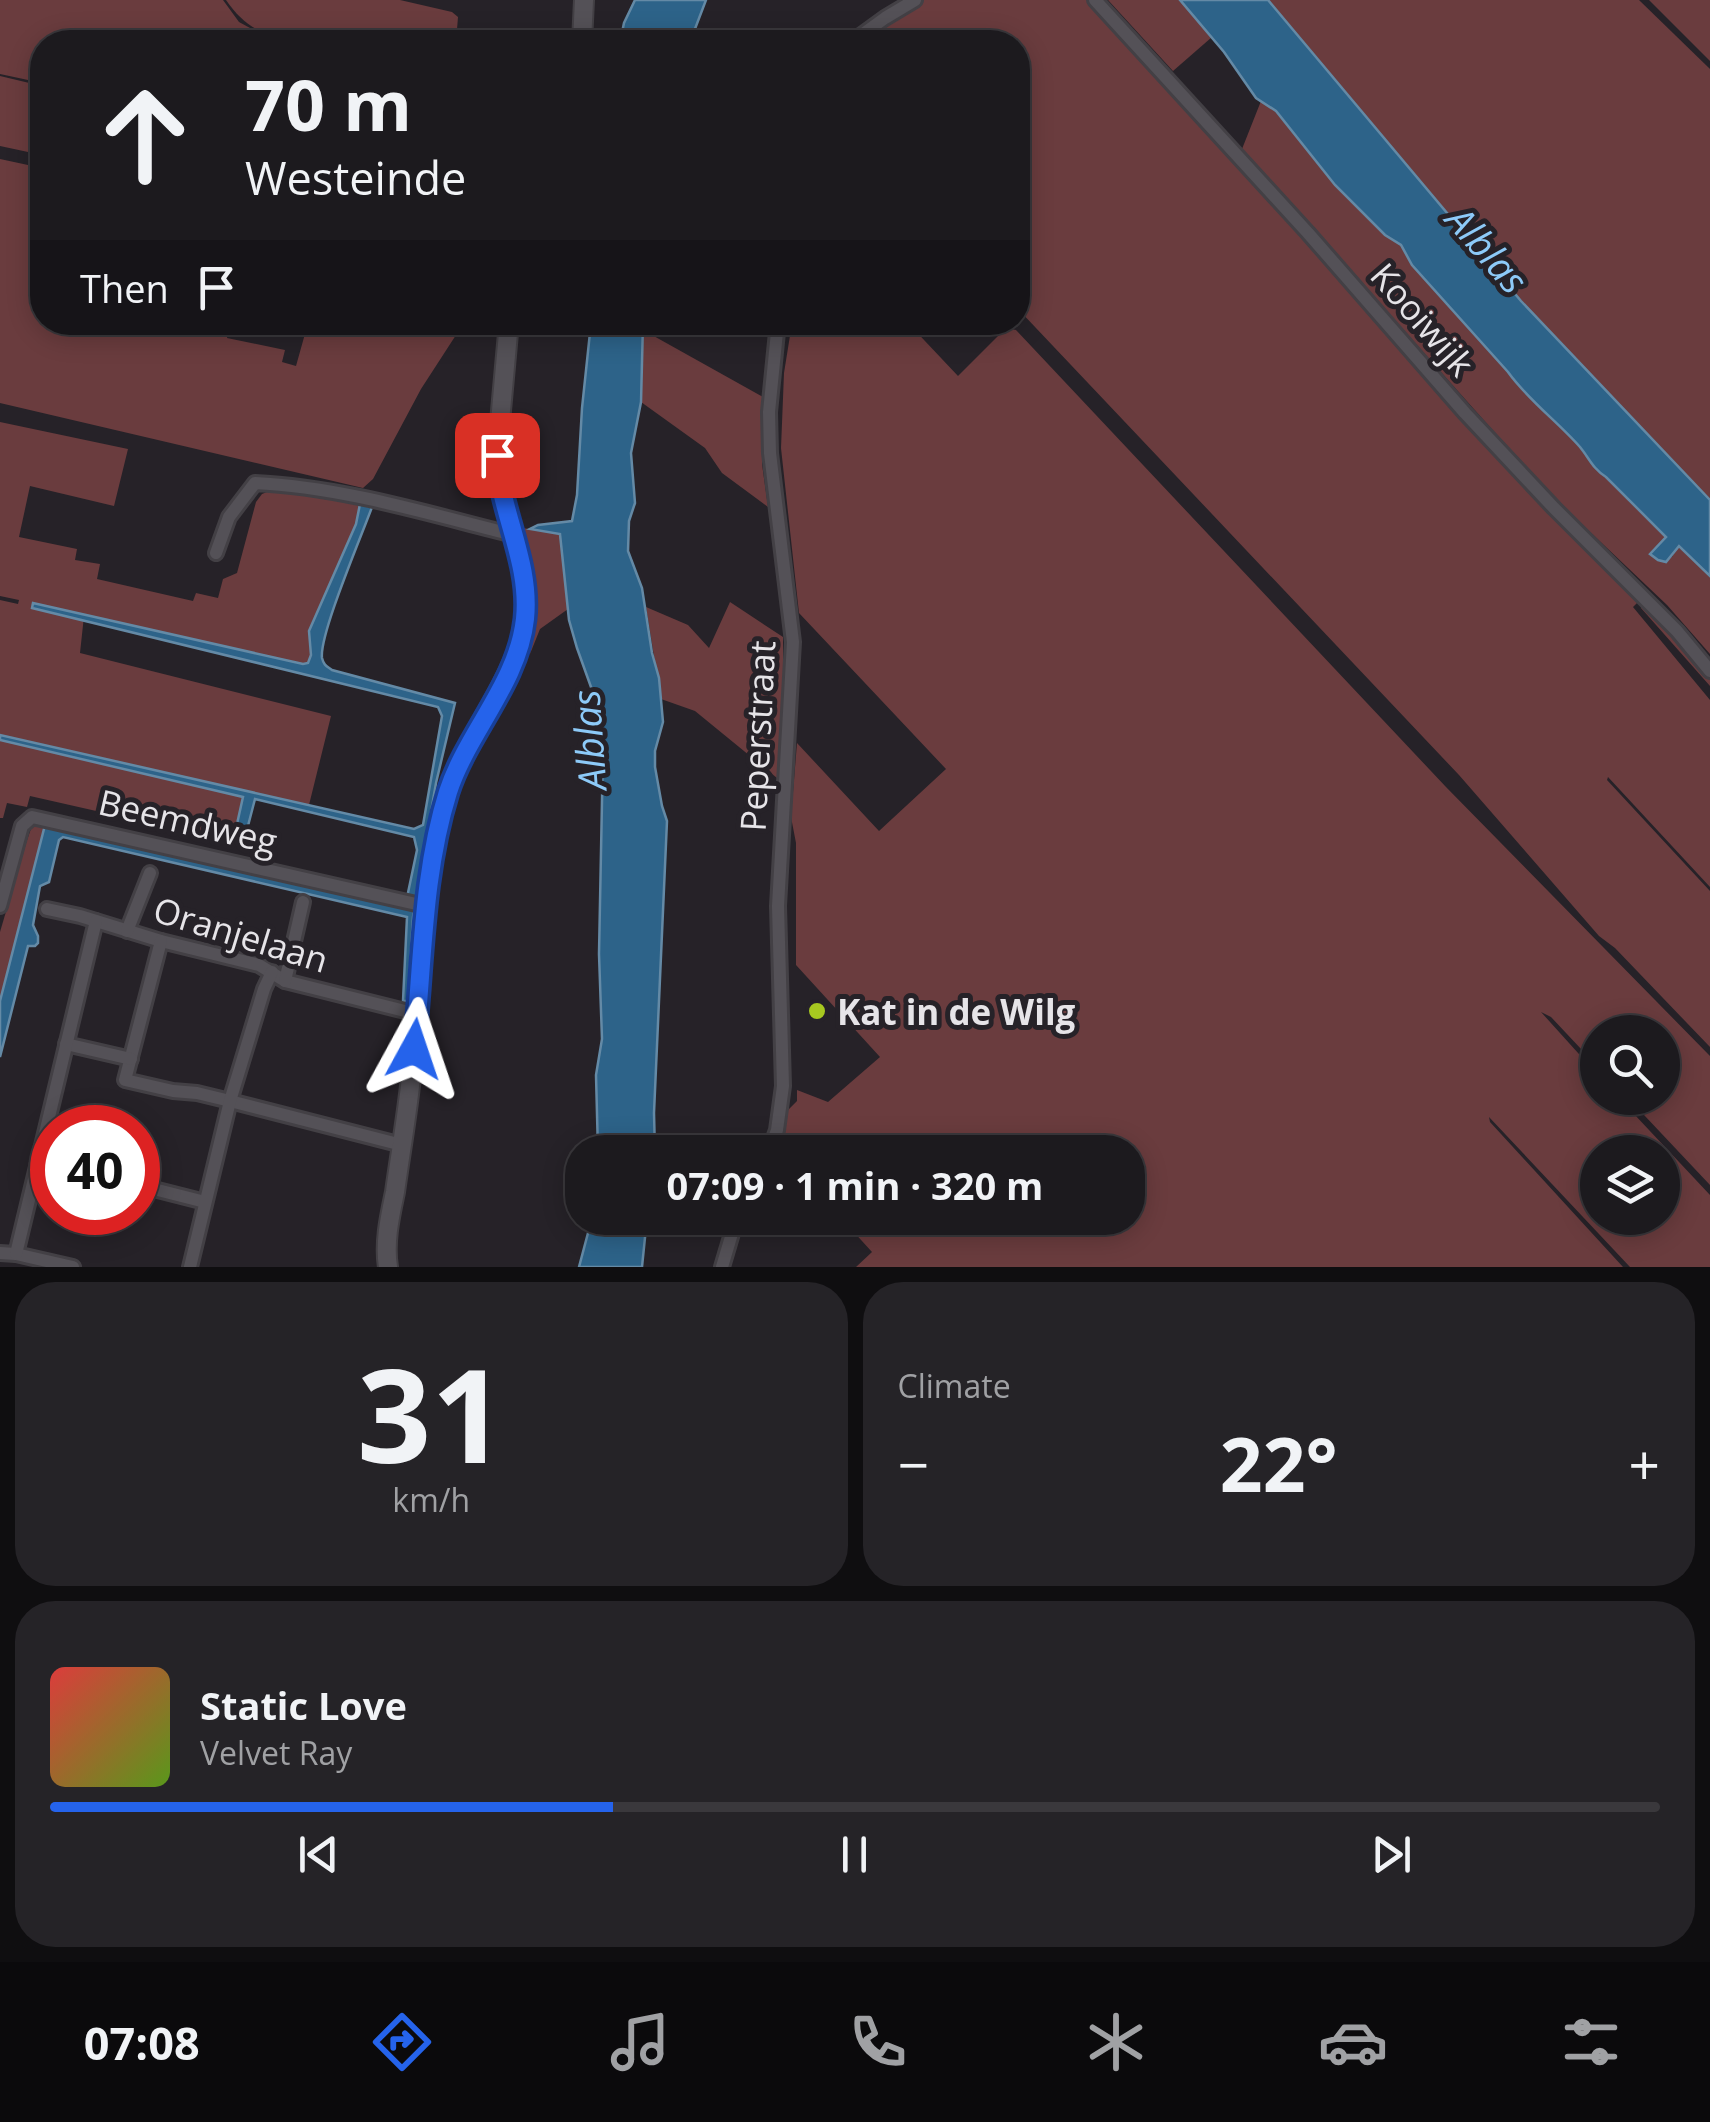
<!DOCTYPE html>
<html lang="en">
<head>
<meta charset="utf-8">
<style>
  :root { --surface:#1c1a1e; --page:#252327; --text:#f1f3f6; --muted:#a0a1a4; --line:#3a383c; --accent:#2563eb }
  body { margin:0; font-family:"Open Sans",sans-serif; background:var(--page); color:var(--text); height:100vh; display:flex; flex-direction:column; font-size:38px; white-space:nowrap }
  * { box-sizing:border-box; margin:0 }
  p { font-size:32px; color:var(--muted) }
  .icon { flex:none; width:55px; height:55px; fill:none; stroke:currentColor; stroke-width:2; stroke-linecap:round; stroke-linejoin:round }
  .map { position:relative; height:1267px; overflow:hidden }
  .side { display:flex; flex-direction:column; gap:15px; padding:15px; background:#0f0e10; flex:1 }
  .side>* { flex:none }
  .top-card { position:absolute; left:30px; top:30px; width:1000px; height:305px; border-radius:40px; box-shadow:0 5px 25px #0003,0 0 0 2px var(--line); background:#1c1a1e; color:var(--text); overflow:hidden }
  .tools { position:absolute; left:1580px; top:1015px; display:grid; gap:20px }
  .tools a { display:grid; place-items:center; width:100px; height:100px; border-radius:50%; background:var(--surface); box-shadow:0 5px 25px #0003,0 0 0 2px var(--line); font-size:50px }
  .speed { position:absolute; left:30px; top:1105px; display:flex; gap:20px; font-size:50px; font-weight:700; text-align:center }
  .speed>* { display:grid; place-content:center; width:130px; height:130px; border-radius:50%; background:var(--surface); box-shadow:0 5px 25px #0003,0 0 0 2px var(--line); line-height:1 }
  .speed .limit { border:15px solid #d22; background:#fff; color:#111 }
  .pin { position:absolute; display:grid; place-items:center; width:85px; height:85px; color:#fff; margin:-42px; border-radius:20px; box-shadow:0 5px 15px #0006 }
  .me { position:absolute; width:110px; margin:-55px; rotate:5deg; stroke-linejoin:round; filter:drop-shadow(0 0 8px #0008) }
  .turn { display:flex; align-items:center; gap:35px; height:210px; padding:0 50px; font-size:45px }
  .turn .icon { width:130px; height:130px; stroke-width:2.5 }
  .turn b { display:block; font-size:70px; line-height:85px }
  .then { display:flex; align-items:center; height:95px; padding:0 50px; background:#0003; gap:20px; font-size:38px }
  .big { font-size:75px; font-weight:700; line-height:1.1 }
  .side .widget { flex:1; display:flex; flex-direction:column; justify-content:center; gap:15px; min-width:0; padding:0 35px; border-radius:40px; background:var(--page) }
  .side .dial { align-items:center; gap:0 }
  .dial b { font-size:130px; line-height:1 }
  .song { display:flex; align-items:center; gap:30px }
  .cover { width:120px; height:120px; border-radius:15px; background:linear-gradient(135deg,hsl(0 70% 55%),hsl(90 70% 35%)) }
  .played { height:10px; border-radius:5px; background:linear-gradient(90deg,var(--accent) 35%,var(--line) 35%) }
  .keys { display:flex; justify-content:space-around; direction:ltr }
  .heat { display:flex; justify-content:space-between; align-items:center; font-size:55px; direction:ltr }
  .side .tiles { flex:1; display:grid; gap:15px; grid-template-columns:1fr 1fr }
  .widget:last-child { grid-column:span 2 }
  .trip { position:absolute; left:565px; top:1135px; width:580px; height:100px; border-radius:40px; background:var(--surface); box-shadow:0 5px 25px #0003,0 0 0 2px var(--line); font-weight:700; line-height:100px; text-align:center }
  .dock { display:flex; height:160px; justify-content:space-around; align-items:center; background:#0b0a0c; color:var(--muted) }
  .dock .icon { width:70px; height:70px }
  .dock .current { color:var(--accent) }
  .dock b { font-size:45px; color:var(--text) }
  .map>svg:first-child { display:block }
  .green { fill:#6a3c3e; fill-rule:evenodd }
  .water { fill:#2d6389; stroke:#648aa6; stroke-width:2.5 }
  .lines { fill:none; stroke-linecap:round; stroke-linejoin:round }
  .street-casing { stroke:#434045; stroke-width:18 }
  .secondary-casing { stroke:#434045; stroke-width:22 }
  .street { stroke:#545157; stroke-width:12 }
  .secondary { stroke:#545157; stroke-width:18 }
  .route-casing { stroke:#184099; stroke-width:25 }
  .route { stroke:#2563eb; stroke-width:18 }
  .poi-dot { fill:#a7c820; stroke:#262228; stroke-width:4 }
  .labels { text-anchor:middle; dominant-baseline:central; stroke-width:10; stroke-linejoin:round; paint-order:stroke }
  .street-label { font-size:35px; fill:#e6e4e8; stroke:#262228 }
  .poi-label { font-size:35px; font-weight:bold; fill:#e6e4e8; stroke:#262228; text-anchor:start }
  .water-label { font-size:38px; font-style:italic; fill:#8dcaf8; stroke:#262228 }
</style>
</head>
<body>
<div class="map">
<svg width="1710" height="1267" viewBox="0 0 1710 1267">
  <rect width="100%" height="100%" fill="#262228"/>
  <g class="green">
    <path d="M0,0H223L239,22L276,42H42V83L0,74Z"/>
    <path d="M226,0H400L452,12L458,17L456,42H286C259,32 243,25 226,0Z"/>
    <path d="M924,0H1087L1393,337L1637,595L1710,676V686L1641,608V605L1638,602L1633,607L1710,700V887L1608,777L1607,780L1710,891V1047L1615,948L1599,936L1459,775L1018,309V42H860L883,25Z"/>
    <path d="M1108,0H1180L1212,37L1173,71Z"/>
    <path d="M1268,0H1639L1710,69V500L1521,301Z"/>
    <path d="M1649,0H1710V61Z"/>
    <path d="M0,76L42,86V155L0,146Z"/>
    <path d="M1261,101L1275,111L1335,185L1385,235L1401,245L1412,265L1508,372C1528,400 1557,421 1580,447C1589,458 1593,469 1606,477L1667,538L1651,554L1672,557L1678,546L1710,576V654L1667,605L1569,512L1497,435L1242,149Z"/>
    <path d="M0,159L42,168V322L230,323L227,338L285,350L282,362L296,366L308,323H459L456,335L421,389L373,479L363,488L0,403Z"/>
    <path d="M792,323H908L958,376L1006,328L1016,330L1446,787L1710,1056V1185L1628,1098H1662V1032H1598L1597,1066L1551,1017L1541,1012L1597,1074L1598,1098H1619L1710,1195V1267H1630L1489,1117L1490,1122L1623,1267H856L872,1252L841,1218H1128V1152H803L785,1134L787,1111L797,1101V1090L828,1102L880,1057L796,965V843L791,817L797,743L879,831L946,769L799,613L781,448L784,373ZM1598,1152H1662V1218H1598Z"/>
    <path d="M643,330L763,397L762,464L768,507L722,473L705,448L641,402Z"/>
    <path d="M0,422L128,449L114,506L30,486L19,537L77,549L75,560L100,564L97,579L193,601L196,593L218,598L223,579L237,573L256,502L262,494L272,490L330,500L333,496L360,504L356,524L309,630L311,655L308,663L303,664L84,616L80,653L331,716L309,805L0,735V600L18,604L19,600L0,596Z"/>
    <path d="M522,528L560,533L568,609L540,629L530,654C537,608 535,573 522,528Z"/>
    <path d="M730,602L783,637V702L777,778L695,711L661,699L646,607L688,625L709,648Z"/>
    <path d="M0,740L243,797L233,842L30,796L27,807L7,803L3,818H0Z"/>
    <path d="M37,824L45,825L0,1001V932L27,840L32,826Z"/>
  </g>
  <g class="water">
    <path d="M635,0H706L690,42H620L624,23Z"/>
    <path d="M1180,0H1268L1521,301L1710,500V576L1679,546L1666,562L1658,560L1650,554L1666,537L1606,477C1593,469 1589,458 1580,447C1557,421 1528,400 1508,372L1412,265L1401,245L1385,235L1335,185L1276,111L1256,98L1224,52Z"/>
    <path d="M591,323H643L641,402L631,453L635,503L629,521L628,551L642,588L652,653L659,678L663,722L655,751V767L662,806L667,821L654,1113L655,1152H598L596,1075L602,1039L599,954L603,750L601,719L596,701L577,648L569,620L560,534L530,529L538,525L572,521L577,495L582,408Z"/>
    <path d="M360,504L372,507C362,535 319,635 322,658C324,666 327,666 332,670L455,703L436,783L413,917L408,1001H403L407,917L63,837L59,840L49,882L40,886L33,925L38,936V943L35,946H28L0,1057V1001L45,825L405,907L417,850L414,837L255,799L243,845L233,842L243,797L0,740V735L414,829L423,825L442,716L438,707L32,608L33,603L303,664L308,663L311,655L309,631L356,524Z"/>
    <path d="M592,1218H647L642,1267H579Z"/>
  </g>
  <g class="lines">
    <g class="street-casing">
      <g id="street">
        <path d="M1095,0L1308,233L1465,413L1554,508L1677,631L1710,671"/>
        <path d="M852,42L885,18L915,0"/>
        <path d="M216,553L229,517L255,483C342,487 429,514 514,535"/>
        <path d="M0,906L22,826L32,817L425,906"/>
        <path d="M47,909L80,916L161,941L259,965L285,981L417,1014"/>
        <path d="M127,931L150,873"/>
        <path d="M161,941L125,1080L173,1091L197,1093L230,1101L402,1145"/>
        <path d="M285,981L303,902"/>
        <path d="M66,1044L131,1059"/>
        <path d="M769,1152L777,1130L783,1086L778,906L793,642L770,453L769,412L778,322"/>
        <path d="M138,1185L205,1202"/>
        <path d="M0,1253L16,1254L73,1267"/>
        <path d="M16,1254L96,921"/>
        <path d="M190,1267L230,1101L264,989L272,972"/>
        <path d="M722,1267L733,1230L739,1218"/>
      </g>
    </g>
    <g class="secondary-casing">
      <g id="secondary">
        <path d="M582,42L584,0"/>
        <path d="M388,1267C384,1242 390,1216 395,1192C400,1156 406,1121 410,1086C422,988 418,886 448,792C467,733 511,687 524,626C536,567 499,513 497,455L509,322"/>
      </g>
    </g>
    <use href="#street" class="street"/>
    <use href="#secondary" class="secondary"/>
  </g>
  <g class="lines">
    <g class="route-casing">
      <path id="route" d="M414,1049C423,964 422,875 448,792C467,733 518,683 525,619C531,561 499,511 497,455"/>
    </g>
    <use href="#route" class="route"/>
  </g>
  <circle class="poi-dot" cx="817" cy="1011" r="10"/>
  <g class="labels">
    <g class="street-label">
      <text transform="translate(1423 319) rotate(49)">Kooiwijk</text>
      <text transform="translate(757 736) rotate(-87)">Peperstraat</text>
      <text transform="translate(188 821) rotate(13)">Beemdweg</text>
      <text transform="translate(241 934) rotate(17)">Oranjelaan</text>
    </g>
    <g class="poi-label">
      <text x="837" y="1011">Kat in de Wilg</text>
    </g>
    <g class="water-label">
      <text transform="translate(1488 249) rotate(49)">Alblas</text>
      <text transform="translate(588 740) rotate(-94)">Alblas</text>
    </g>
  </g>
</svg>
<div class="tools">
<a><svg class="icon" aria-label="search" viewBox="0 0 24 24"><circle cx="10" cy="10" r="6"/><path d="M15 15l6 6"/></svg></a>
<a><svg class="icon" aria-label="layers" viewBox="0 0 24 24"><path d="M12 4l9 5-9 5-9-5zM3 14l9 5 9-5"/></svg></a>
</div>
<div class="speed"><div class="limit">40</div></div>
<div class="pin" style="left:497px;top:455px;background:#d93025"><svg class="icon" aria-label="arrive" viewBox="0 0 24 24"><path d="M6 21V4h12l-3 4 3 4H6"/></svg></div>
<svg class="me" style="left:414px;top:1049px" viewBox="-20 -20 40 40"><path d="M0-17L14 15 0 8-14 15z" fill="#2563eb" stroke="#fff" stroke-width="4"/></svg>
<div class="trip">07:09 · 1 min · 320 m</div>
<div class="top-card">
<div class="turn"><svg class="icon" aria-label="ahead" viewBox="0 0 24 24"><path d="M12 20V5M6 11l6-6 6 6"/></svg><div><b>70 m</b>Westeinde</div></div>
<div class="then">Then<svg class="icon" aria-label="arrive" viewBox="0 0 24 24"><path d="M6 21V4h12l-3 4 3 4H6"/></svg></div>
</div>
</div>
<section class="side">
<div class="tiles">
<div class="widget dial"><b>31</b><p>km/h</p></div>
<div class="widget"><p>Climate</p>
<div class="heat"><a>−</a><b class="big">22°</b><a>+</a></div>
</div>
<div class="widget">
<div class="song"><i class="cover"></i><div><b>Static Love</b><p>Velvet Ray</p></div></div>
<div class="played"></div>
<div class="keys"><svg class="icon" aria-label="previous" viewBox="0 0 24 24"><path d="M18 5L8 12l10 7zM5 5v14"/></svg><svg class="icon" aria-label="pause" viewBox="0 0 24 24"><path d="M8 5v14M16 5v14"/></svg><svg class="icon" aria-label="next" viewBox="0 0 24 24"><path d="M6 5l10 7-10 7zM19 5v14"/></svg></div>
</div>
</div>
</section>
<nav class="dock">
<b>07:08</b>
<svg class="icon current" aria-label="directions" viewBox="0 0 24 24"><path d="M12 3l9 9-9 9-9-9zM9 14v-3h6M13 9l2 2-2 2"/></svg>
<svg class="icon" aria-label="music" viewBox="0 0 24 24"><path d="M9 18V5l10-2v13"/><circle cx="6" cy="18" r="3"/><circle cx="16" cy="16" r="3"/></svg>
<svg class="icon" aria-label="phone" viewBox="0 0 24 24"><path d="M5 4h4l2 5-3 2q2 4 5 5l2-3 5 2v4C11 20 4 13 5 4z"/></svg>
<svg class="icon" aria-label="climate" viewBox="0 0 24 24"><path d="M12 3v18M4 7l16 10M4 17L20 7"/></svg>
<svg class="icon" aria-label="car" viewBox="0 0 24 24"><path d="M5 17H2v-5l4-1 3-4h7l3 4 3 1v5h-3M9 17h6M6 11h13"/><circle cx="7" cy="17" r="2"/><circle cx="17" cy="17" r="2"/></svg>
<svg class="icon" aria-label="filters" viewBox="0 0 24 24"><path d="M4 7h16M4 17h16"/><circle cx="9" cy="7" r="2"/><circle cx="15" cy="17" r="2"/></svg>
</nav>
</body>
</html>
